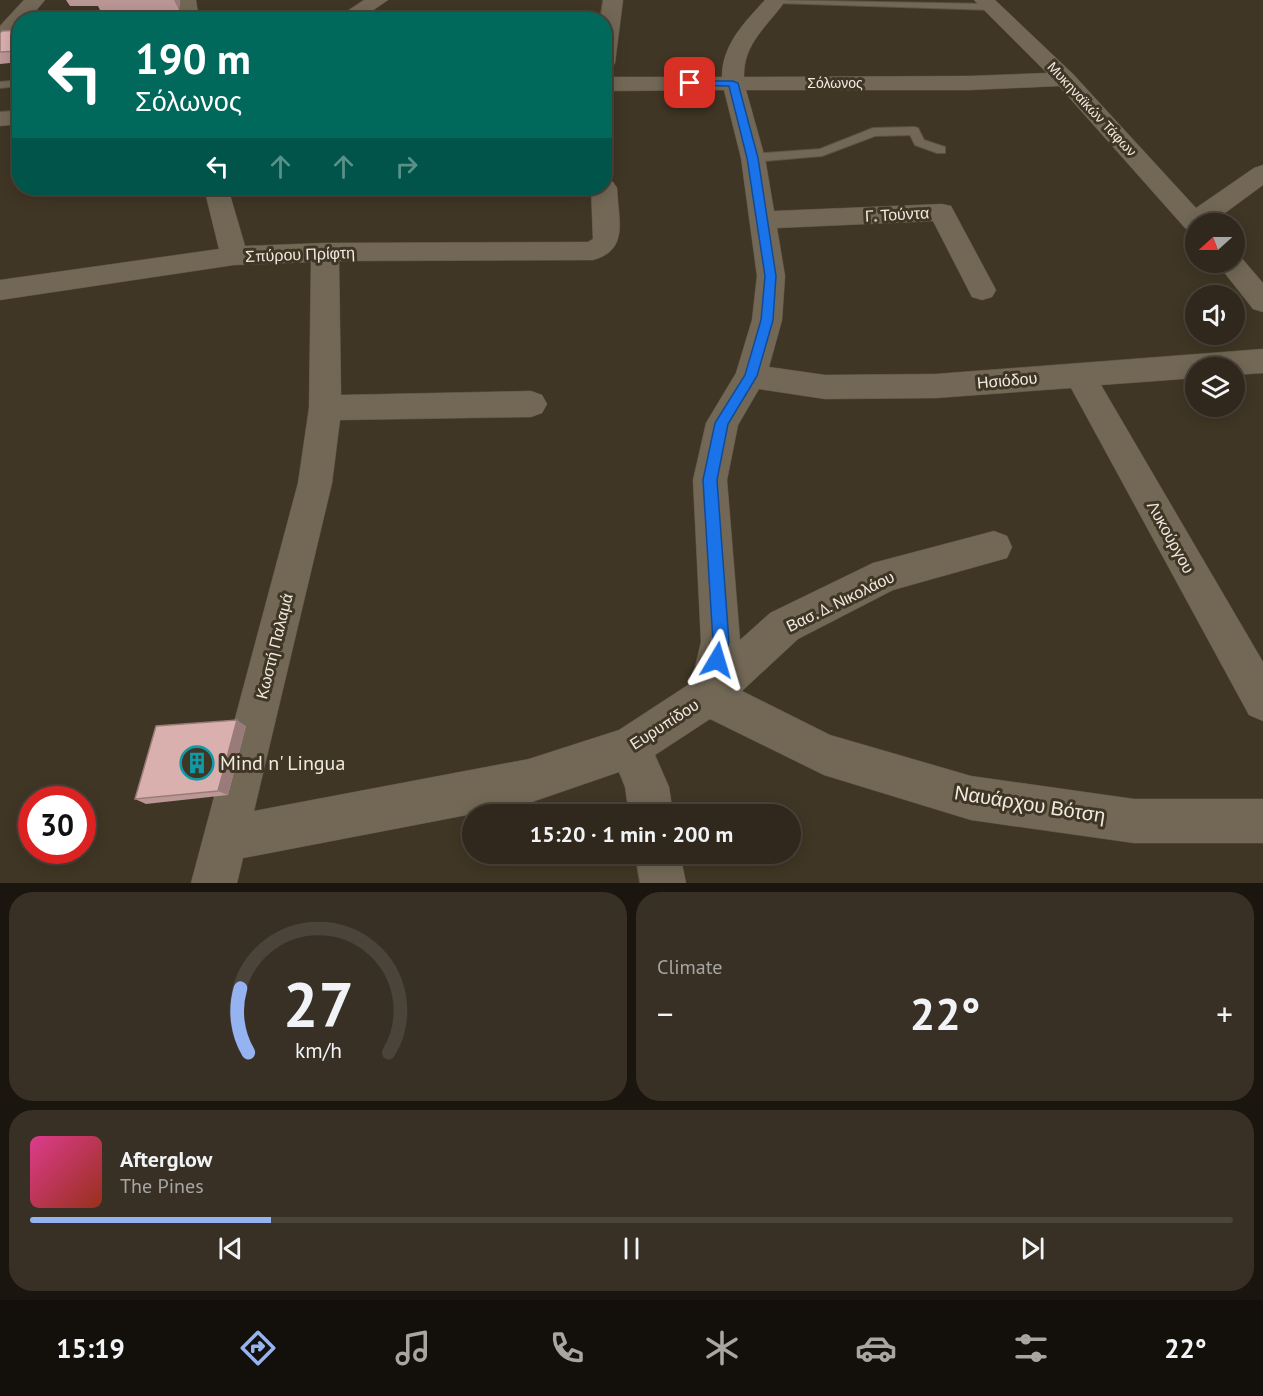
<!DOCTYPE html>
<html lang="en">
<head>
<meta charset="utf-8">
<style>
  :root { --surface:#30281c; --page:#383025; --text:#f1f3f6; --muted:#a8a6a3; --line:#4b443b; --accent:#95b2f1 }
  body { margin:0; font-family:"PT Sans",sans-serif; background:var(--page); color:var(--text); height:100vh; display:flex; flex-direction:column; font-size:22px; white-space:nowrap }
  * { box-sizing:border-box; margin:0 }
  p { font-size:20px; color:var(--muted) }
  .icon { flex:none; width:33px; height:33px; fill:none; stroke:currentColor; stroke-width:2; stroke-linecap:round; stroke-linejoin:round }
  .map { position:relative; height:883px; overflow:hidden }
  .details { display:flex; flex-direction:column; gap:9px; padding:9px; background:#1a160f; flex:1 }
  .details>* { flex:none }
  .hud { position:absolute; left:12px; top:12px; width:600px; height:183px; border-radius:24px; box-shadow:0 3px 15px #0003,0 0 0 2px var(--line); background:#00695c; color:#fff; overflow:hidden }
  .needle { width:39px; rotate:249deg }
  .fabs { position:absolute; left:1185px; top:213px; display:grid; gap:12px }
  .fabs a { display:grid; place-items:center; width:60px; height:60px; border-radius:50%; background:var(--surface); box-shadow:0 3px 15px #0003,0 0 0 2px var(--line); font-size:30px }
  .speed { position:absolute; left:18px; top:786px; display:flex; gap:12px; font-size:30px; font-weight:700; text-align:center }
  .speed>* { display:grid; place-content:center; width:78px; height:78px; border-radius:50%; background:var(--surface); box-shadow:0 3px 15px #0003,0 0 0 2px var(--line); line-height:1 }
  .speed .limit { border:9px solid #d22; background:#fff; color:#111 }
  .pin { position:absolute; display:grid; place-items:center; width:51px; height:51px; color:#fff; margin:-26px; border-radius:12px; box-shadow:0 3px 9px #0006 }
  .me { position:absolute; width:66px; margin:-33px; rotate:7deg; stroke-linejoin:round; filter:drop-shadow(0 0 4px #0008) }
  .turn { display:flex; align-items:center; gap:21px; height:126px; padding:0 24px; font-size:27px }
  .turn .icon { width:78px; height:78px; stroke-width:2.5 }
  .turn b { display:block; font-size:42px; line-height:51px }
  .lanes { display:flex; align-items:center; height:57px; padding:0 24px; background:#0003; justify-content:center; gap:30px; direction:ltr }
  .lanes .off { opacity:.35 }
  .big { font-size:45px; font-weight:700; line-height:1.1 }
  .details .tile { flex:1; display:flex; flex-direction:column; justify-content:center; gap:9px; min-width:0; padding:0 21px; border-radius:24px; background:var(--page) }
  .details .dial { align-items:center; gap:0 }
  .dial svg { height:156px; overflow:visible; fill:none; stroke:var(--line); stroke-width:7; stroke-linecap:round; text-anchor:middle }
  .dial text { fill:var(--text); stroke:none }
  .song { display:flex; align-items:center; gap:18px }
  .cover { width:72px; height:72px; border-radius:9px; background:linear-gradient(135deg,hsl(330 70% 55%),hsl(10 70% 35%)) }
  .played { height:6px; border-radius:3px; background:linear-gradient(90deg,var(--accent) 20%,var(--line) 20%) }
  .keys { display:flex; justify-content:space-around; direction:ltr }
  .heat { display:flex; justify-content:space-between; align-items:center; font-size:33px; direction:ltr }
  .details .tiles { flex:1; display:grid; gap:9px; grid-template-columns:1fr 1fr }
  .tile:last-child { grid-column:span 2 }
  .trip { position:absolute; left:462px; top:804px; width:339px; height:60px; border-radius:30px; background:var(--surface); box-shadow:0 3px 15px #0003,0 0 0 2px var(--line); font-weight:700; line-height:60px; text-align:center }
  .menu { display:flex; height:96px; justify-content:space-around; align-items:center; background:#13100b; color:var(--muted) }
  .menu .icon { width:42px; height:42px }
  .menu .current { color:var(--accent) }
  .menu b { font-size:27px; color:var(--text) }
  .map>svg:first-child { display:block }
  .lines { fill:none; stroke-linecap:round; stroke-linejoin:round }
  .service-casing { stroke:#5c5244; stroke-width:2 }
  .minor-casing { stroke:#5c5244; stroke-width:1 }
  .tertiary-casing { stroke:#5c5244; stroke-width:1 }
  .service { fill:#736856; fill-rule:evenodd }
  .minor { fill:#736856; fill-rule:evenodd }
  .tertiary { fill:#736856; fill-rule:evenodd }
  .wall { fill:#bb9796 }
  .shaded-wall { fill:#997b7a }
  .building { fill:#dab0ae; stroke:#997b7a; stroke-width:1.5 }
  .route { fill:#1a73e8; stroke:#114b97; stroke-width:1.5 }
  .labels { text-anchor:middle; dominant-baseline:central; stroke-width:6; stroke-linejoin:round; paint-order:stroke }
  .far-street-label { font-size:14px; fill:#f1eae0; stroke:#403625 }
  .street-label { font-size:16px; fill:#f1eae0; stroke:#403625 }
  .near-poi-label { font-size:20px; fill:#f1eae0; stroke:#403625; text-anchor:start }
  .near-street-label { font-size:20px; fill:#f1eae0; stroke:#403625 }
</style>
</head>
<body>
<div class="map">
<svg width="1263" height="883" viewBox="0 0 1263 883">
  <rect width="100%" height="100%" fill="#403625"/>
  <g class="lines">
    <g class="service-casing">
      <g id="service">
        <path d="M771,0L991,4L996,7L991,10L776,3Z"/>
        <path d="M20,80V86L0,88V82Z"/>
        <path d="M914,127L918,128L924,140L945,147V153H937L915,145L910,135L875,136L822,156L753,162L747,158L753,154L820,149L873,128Z"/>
      </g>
    </g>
    <g class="minor-casing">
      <g id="minor">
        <path d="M176,0H196L199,20H179Z"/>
        <path d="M364,0H388L359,20H334Z"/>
        <path d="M603,0H623L615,63L612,68L604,69V20H600Z"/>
        <path d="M765,0H786C768,26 743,43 744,77L970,76L1047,73L974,0H995L1073,74L1196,208L1254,168L1263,165V185L1210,224H1196V233L1185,228L1059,86L970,90H746L765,158L774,211L942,204L951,206L996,290L992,297L982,300L972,297L933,221L777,228L785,276L782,320L769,367L825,375L936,374L1263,349V373L1234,375V368H1196V378L1101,385L1263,662V721L1249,715L1071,388L936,398L825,399L759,389L738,425L727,480L740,640L770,613L873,563L994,531L1007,536L1012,547L1007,558L893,590L798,639L742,691L830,735L971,776L1134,799H1263V843H1134L971,820L824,775L710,719L655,755L669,787L673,814H629L625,787L619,772L529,803L243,858L237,883H191L298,483L309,408L311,262L234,265L0,300V280L219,249L204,188H228L245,246L325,243L588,242L593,239L591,188H604V180L613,182L617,188C618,219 630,250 593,260L339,261L341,395L531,391L542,395L547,404L542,413L531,417L340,420L332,483L254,811L529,759L619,730L691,683L701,642L693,480L706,423L736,373L752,320L757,276L741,158L724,90L604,91V77H722C722,45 744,23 765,0Z"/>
        <path d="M20,110V124L0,126V112Z"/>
        <path d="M1234,254L1239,255L1263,283V312L1253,309L1216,262H1234Z"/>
        <path d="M635,854H680L686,883H640Z"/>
      </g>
    </g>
    <g class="tertiary-casing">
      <path id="tertiary" d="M24,0H45L28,20H20V30L7,43L0,45V26Z"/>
    </g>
    <use href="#service" class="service"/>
    <use href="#minor" class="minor"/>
    <use href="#tertiary" class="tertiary"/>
  </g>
  <g class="wall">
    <path d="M66,0H180L179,10H100L98,6H70Z"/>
    <path d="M20,30V62L0,64V33Z"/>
    <path d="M246,726L228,795L146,804L135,799Z"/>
  </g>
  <g class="shaded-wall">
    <path d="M174,0H180L179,10Z"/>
    <path d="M237,720L246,726L228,795L218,791Z"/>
  </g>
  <g class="building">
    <path d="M20,30V51L0,52V33L2,31Z"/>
    <path d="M237,720L218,791L135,799L156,726Z"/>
  </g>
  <path class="route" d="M690,81H733L738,83L758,158L776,276L773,320L757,376L728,424L717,480L729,642L723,665L717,668L711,665L709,660L713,642L703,480L715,423L745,375L761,320L765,276L747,158L729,86L687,85L686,83Z"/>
  <defs>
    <g id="building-ring" transform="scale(1.725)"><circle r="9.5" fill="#403625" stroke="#0f9aa8" stroke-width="1.5"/><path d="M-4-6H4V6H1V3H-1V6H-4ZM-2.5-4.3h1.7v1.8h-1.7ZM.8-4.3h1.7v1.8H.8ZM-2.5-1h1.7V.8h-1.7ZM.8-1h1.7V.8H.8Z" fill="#0f9aa8"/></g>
  </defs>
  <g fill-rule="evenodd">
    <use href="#building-ring" x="197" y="763"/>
  </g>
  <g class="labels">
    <g class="far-street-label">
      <text x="835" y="83">Σόλωνος</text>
      <text transform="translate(1092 109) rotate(47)">Μυκηναϊκών Τάφων</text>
    </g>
    <g class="street-label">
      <text transform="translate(897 214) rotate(-3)">Γ. Τούντα</text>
      <text transform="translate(300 254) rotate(-2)">Σπύρου Πρίφτη</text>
      <text transform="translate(1007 380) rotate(-5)">Ησιόδου</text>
      <text transform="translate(1171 537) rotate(61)">Λυκούργου</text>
      <text transform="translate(840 601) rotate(-26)">Βασ. Δ. Νικολάου</text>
      <text transform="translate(274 646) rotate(-76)">Κωστή Παλαμά</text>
      <text transform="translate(664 724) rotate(-33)">Ευρυπίδου</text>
    </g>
    <g class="near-poi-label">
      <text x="220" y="763">Mind n' Lingua</text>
    </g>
    <g class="near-street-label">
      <text transform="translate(1030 804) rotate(9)">Ναυάρχου Βότση</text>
    </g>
  </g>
</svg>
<div class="fabs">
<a><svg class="needle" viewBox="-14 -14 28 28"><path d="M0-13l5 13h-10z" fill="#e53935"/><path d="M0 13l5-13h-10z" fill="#a8a6a3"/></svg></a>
<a><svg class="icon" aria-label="sound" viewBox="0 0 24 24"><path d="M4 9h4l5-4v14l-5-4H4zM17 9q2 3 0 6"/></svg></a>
<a><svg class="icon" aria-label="layers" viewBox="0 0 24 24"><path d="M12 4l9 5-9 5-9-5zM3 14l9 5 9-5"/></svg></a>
</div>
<div class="speed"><div class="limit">30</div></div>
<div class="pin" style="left:690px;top:83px;background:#d93025"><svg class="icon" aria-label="arrive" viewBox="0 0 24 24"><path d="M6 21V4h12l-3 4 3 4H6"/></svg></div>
<svg class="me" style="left:717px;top:660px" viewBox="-20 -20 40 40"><path d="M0-17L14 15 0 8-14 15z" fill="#1a73e8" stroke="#fff" stroke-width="4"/></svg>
<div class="trip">15:20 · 1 min · 200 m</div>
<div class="hud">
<div class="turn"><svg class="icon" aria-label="left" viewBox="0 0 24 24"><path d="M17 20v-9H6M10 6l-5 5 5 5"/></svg><div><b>190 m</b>Σόλωνος</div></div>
<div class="lanes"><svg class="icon" aria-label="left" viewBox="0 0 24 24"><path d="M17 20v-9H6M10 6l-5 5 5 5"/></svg><svg class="icon off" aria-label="ahead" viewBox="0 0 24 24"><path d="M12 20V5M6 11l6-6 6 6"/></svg><svg class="icon off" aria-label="ahead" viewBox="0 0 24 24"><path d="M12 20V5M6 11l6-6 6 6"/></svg><svg class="icon off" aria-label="right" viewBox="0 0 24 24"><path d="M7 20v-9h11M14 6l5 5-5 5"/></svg></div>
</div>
</div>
<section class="details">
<div class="tiles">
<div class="tile dial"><svg viewBox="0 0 100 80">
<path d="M14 69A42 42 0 1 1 86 69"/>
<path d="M14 69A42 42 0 0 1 10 36" stroke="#95b2f1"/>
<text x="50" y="56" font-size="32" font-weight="700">27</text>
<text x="50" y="72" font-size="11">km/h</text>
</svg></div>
<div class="tile"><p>Climate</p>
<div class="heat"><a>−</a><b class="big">22°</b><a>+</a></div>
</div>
<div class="tile">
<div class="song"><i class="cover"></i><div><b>Afterglow</b><p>The Pines</p></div></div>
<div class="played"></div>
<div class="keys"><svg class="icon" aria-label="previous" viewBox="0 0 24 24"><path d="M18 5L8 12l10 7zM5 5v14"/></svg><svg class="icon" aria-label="pause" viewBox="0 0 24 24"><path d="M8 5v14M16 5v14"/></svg><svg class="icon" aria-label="next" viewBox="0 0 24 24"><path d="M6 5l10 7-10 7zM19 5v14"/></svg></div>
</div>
</div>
</section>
<nav class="menu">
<b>15:19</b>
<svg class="icon current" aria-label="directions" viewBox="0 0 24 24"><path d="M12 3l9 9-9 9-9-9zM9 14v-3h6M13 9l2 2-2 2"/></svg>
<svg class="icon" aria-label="music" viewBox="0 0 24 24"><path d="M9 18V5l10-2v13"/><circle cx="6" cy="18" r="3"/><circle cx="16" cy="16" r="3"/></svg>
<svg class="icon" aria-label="phone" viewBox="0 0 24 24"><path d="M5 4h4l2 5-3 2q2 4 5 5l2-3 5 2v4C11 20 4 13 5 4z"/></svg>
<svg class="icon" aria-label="climate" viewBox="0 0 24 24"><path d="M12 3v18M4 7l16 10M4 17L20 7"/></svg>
<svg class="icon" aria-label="car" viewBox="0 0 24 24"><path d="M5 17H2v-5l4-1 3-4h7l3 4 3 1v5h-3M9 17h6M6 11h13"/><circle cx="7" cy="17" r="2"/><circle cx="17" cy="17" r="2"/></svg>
<svg class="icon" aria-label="filters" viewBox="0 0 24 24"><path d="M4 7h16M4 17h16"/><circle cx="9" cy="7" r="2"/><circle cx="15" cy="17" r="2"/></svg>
<b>22°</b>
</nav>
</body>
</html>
